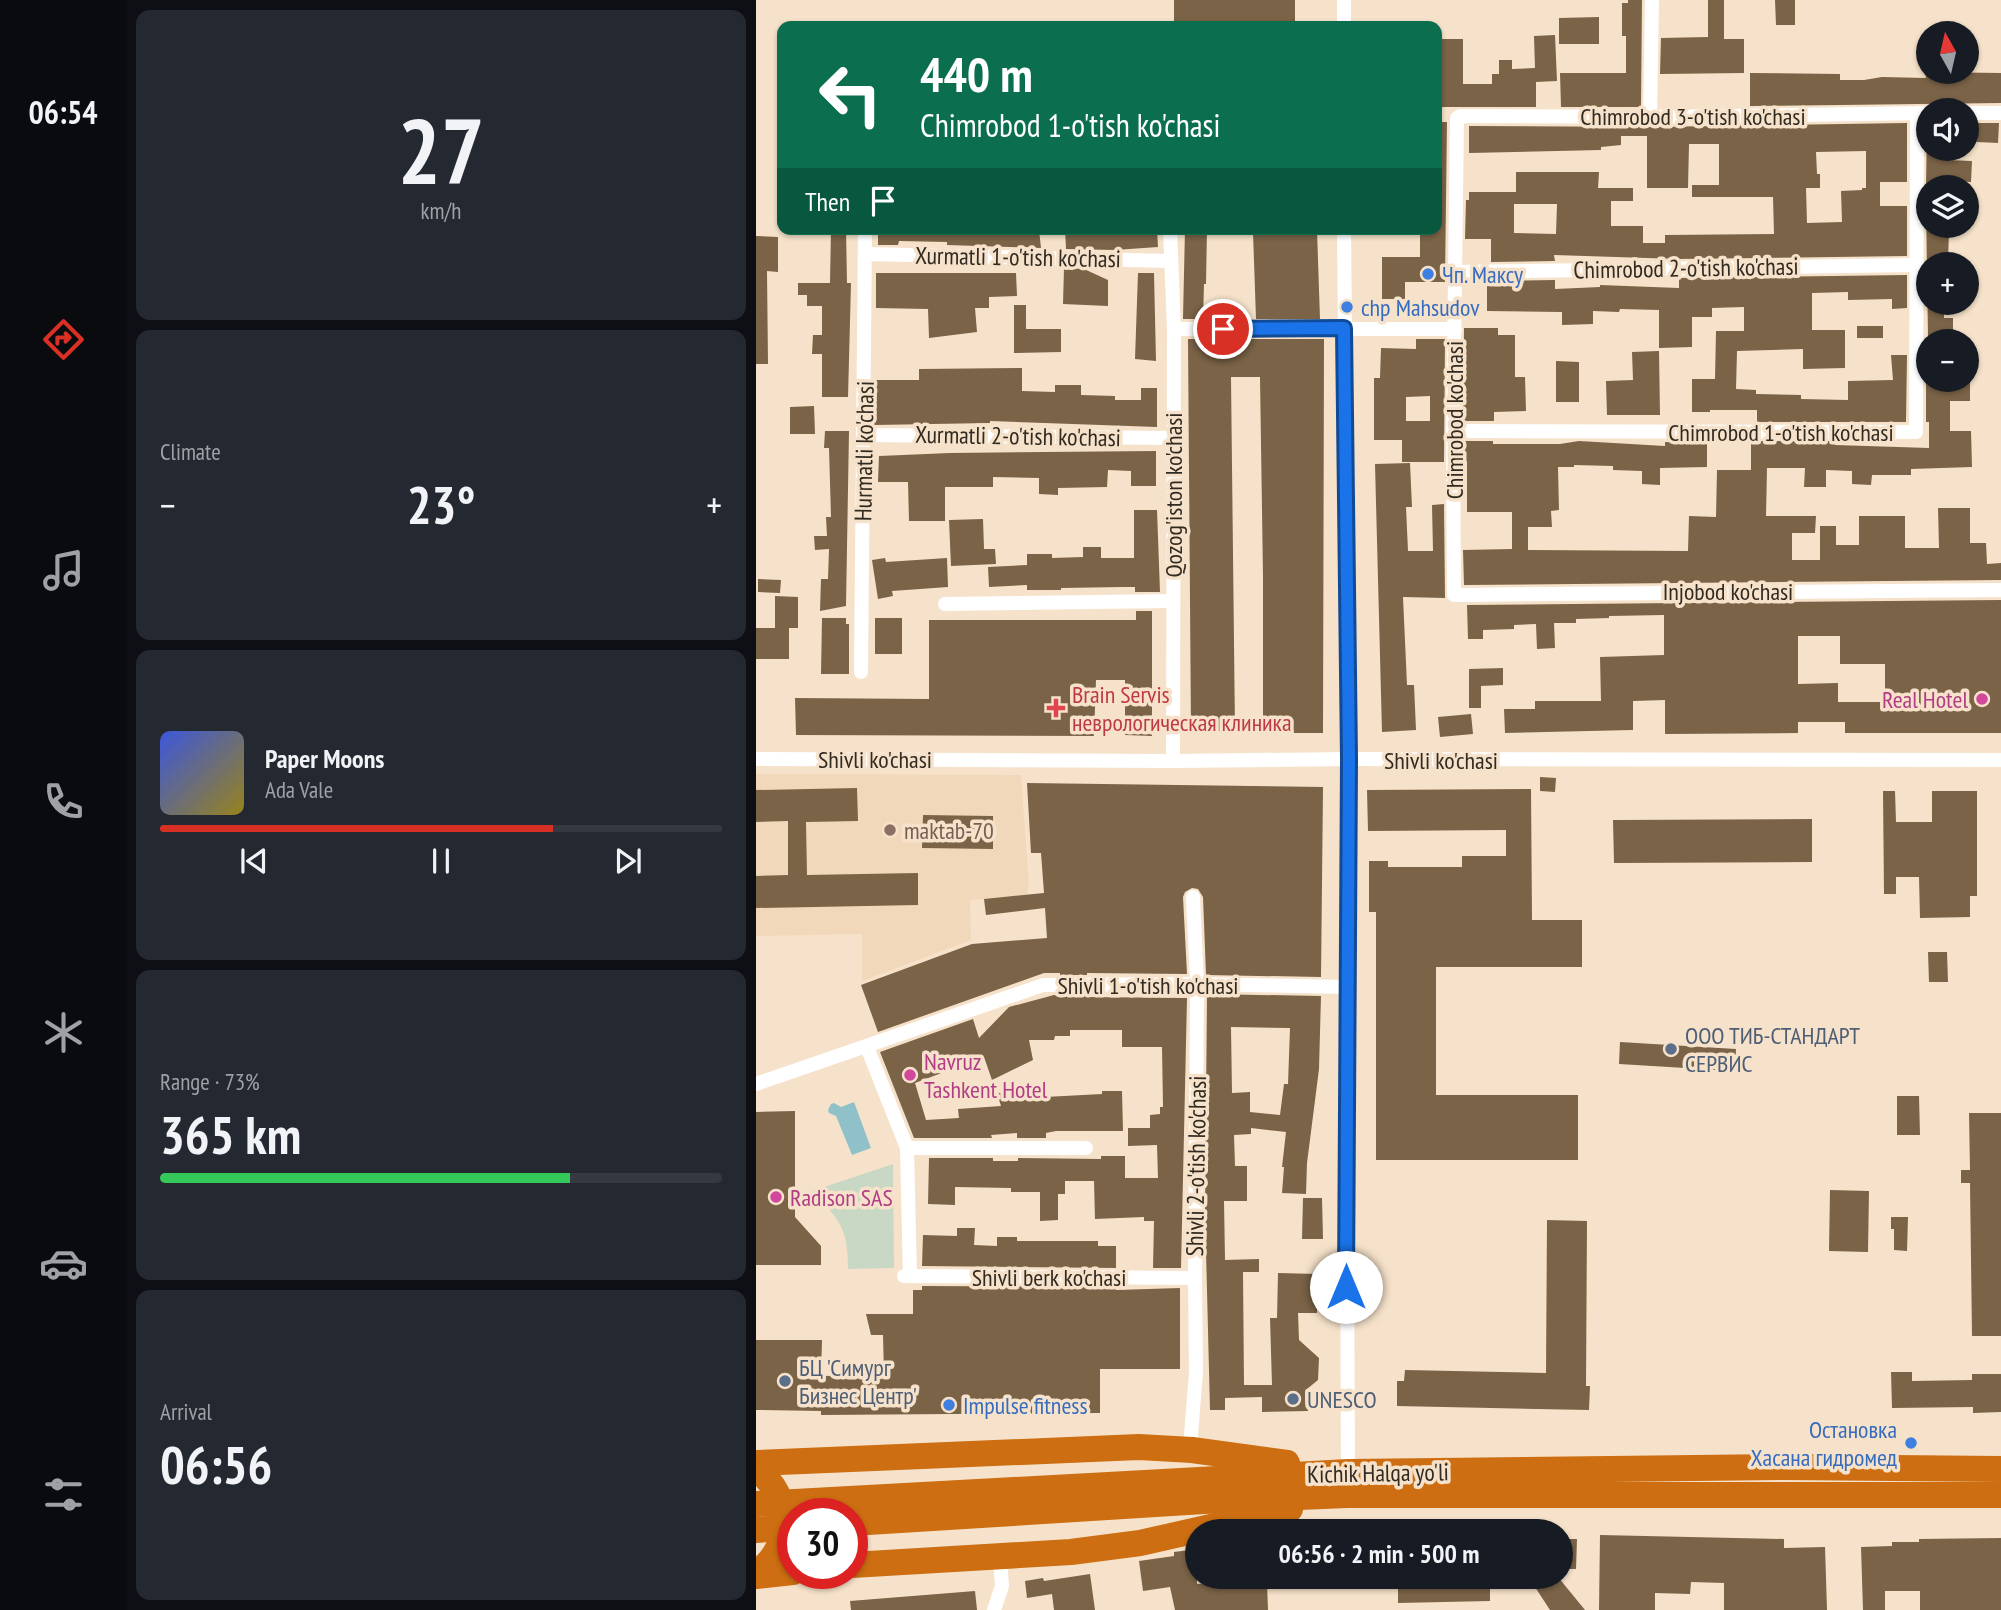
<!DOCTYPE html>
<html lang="en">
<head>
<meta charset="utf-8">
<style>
  :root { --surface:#171b24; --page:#242831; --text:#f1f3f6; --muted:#9ea1a6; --line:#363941; --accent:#d93025 }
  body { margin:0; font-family:"PT Sans Narrow",sans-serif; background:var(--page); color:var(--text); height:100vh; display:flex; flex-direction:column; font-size:26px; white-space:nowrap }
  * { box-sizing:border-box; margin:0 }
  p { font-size:23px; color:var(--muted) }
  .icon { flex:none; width:38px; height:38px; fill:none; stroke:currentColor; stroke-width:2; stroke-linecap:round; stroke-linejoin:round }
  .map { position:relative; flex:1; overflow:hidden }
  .drawer { display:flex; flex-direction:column; gap:10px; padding:10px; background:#0d0f14; width:630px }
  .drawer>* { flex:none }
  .guide { position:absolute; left:21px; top:21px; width:665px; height:214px; border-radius:14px; box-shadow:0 2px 5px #0004; background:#0b6e4f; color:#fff; overflow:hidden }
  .needle { width:46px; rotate:352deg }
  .fabs { position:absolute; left:1160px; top:21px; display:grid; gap:14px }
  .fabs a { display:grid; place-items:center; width:63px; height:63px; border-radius:50%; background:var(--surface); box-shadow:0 2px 5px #0004; font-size:35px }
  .speed { position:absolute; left:21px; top:1498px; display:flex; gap:14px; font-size:35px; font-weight:700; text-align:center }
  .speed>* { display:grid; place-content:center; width:91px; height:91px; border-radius:50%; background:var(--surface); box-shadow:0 2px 5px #0004; line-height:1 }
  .speed .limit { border:10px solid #d22; background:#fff; color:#111 }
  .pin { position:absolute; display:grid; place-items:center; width:60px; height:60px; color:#fff; margin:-30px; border:4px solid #fff; border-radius:50%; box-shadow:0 2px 7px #0007 }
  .me { position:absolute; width:77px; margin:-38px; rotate:0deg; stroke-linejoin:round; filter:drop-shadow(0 0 5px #0008) }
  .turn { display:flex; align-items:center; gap:24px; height:147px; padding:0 28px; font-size:32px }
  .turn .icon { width:91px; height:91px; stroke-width:2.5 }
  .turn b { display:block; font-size:49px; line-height:60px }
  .then { display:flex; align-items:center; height:66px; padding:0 28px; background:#0003; gap:14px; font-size:26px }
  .big { font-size:52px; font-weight:800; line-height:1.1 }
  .drawer .card { flex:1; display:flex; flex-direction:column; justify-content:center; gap:10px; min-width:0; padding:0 24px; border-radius:14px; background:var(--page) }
  .drawer .dial { align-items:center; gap:0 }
  .dial b { font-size:91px; line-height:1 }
  .song { display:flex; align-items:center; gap:21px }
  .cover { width:84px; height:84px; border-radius:10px; background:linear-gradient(135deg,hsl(230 70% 55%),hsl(50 70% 35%)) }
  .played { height:7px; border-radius:4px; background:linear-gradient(90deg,var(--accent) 70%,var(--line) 70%) }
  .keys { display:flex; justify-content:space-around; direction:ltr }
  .heat { display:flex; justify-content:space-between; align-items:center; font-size:38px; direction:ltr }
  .charge { height:10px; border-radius:5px; background:linear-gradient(90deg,#34c759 73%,var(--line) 0) }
  .trip { position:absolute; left:429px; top:1519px; width:388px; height:70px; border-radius:35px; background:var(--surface); box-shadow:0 2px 5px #0004; font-weight:800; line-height:70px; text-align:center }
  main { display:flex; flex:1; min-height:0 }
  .menu { display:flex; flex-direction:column; width:126px; justify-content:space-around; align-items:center; background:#090b0e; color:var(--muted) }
  .menu .icon { width:49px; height:49px }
  .menu .current { color:var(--accent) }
  .menu b { font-size:32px; color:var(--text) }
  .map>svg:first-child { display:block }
  .built { fill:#f1d8ba }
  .green { fill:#c9d8c4 }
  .water { fill:#91c1c8 }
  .building { fill:#7a6347; fill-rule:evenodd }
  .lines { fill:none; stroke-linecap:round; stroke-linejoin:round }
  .street { stroke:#fff; stroke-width:14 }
  .highway { stroke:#cc6e11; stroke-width:26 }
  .route-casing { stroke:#114b97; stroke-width:18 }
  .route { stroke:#1a73e8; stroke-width:12 }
  .shop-dot { fill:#3f7fe0; stroke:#f6e2ca; stroke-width:2.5 }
  .hotel-dot { fill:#d1479c; stroke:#f6e2ca; stroke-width:2.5 }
  .health-dot { fill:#e0444e; stroke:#f6e2ca; stroke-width:2.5 }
  .education-dot { fill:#8d6e63; stroke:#f6e2ca; stroke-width:2.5 }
  .service-dot { fill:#5c6f8a; stroke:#f6e2ca; stroke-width:2.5 }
  .labels { text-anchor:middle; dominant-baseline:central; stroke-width:7; stroke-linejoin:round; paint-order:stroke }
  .street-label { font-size:24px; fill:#312a21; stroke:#f6e2ca }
  .shop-label { font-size:24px; fill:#366cbe; stroke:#f6e2ca; text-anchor:start }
  .health-label { font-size:24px; fill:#be3a42; stroke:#f6e2ca; text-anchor:start }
  .hotel-label { font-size:24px; fill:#b23c85; stroke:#f6e2ca; text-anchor:start }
  .education-label { font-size:24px; fill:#785e54; stroke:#f6e2ca; text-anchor:start }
  .service-label { font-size:24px; fill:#4e5e75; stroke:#f6e2ca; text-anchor:start }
</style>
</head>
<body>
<main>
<nav class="menu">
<b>06:54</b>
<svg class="icon current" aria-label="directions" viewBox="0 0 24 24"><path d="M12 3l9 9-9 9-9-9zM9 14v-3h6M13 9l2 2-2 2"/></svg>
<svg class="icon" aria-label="music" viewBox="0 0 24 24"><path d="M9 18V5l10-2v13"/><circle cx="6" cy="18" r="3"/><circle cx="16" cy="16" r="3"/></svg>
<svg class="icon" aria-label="phone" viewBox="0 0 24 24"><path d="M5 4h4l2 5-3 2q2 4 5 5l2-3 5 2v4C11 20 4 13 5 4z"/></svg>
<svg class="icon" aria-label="climate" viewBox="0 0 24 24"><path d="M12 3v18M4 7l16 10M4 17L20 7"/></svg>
<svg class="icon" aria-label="car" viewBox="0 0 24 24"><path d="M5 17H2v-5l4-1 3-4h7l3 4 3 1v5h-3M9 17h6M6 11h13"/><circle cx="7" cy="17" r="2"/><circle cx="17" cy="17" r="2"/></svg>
<svg class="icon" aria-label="filters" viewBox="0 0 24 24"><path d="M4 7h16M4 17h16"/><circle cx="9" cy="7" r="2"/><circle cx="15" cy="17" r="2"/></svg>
</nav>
<section class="drawer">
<div class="card dial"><b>27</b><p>km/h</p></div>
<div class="card"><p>Climate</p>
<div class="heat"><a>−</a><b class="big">23°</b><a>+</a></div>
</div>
<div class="card">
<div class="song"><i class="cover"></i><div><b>Paper Moons</b><p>Ada Vale</p></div></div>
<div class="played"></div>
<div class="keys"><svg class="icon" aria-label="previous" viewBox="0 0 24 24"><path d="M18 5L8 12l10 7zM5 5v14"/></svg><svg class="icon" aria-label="pause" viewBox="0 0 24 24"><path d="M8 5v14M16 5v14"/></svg><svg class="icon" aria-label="next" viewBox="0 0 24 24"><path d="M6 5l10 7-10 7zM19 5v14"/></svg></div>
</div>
<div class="card"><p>Range · 73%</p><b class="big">365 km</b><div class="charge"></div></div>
<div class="card"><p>Arrival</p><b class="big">06:56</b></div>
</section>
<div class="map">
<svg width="1245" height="1610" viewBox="0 0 1245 1610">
  <rect width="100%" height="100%" fill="#f6e2ca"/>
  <path class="built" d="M0,774L265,775L273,886L270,895L214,900L215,940L106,981V934L0,936Z"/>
  <path class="green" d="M137,1164L138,1268L92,1269C92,1228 84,1220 56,1191Z"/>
  <path class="water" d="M98,1102L115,1148L96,1155L80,1116L73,1113L72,1110L75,1104L78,1103L85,1107Z"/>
  <g class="building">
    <rect x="418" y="0" width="121" height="26"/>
    <path d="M872,0H886L885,107H805L804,73H870V36H866V3H872Z"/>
    <path d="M952,0H968V39H988V73L904,74L905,38L952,37Z"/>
    <path d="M1019,0H1039V25H1020Z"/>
    <path d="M843,17V44H803V18Z"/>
    <path d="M799,35L801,81L780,82V107H681V39H707V84H736V74H743V60H756V69L779,68L778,36Z"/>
    <path d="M1169,72L1245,73V103L994,106V73L1084,74V80H1108L1126,77L1170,78Z"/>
    <path d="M681,122H691L689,282H649V299H626V257H664V229H681Z"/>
    <path d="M1151,123V182H1124V206H1151V256L922,259L798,255L799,261L735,262V239H709L710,200H713V192H760V172H843L842,188H877V201H855V226H887V243H909V235L1018,234L1017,197H936V185H963V144H933L932,188H891V136H865V145L845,147V150L713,153V126L894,127ZM1110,151V188H1106V190L1085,191L1086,222L1051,223L1050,188H1064V174H1061L1060,152ZM758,204H801L800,234L758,233Z"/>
    <path d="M1171,123H1172V149H1191V160L1216,161L1215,182L1191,181V187H1170Z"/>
    <path d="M1222,123H1243L1242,143L1221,142Z"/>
    <path d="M1170,206H1172V226H1191L1193,230L1192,263H1172V303H1188V318H1197V338H1172Z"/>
    <path d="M75,229H90L91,283H95L92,397H66V354H56L57,335H66V306H51V295H42V283H74Z"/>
    <path d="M122,229H265L266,232L283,230L285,248L191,245V242L143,241L142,245H122Z"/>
    <path d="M309,229H401L402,247L359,250L310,249Z"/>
    <path d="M429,229H451L450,284H448L447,319H427Z"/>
    <path d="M561,230L564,319H500L497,232Z"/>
    <path d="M0,236L22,237V272L11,271L12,364H0Z"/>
    <path d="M308,268L328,269L352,280V306L307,304Z"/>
    <path d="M120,273H260L261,296L233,297V308H219L221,332L173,338L172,309L120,308Z"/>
    <path d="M382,273H398L400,361L379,359Z"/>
    <path d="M1151,275V308L1136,309V299L1092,300V292L1056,293V330H1089V368L1047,369V349L981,351L980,389L1000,390V394L1045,395V399L1092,400V381L1137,380L1135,355H1151L1150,422H1001V410H954V412H936V379H959L960,331H988V307L956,308V317H936V347L903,348V310L864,309L863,312L837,311V324L806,325V312L731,311V281L799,280V289L844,287V285L923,288V278Z"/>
    <path d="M258,305H270V329H305V352L258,353Z"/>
    <rect x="1101" y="326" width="26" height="12"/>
    <path d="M708,328H742V335H759V377H769L770,411L738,412V421H707Z"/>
    <path d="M432,339H568L567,733H507V576L504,377H475L479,731H435Z"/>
    <path d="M660,339H689L688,462H646V440H618V378H624L625,348L660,349ZM674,396V421H650V397Z"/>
    <path d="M903,351L904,415H851L850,381L877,380L876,352Z"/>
    <path d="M1170,354H1172V380H1214V401H1194V431H1215L1216,467L1155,469V475H1116L1115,485L1096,484V471L1070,470V487H1048L1049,468H1011L1010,516H1060L1059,533H1036V560H1064V526H1080V545H1103V516H1149V548H1183L1182,508H1214V543H1230L1231,564L1245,563V580L708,585L707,550L756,549V512H711V461L707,462V441H737V444H804L823,441L909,446V442L951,443V467L904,468V485L886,484V471L857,470V466L818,465V467H802L803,510L795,511L796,527H772V550L932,551L933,516L960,517L961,470H995V443H1000V441H1079V445L1173,448V422H1170Z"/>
    <path d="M800,361L823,362V402H800Z"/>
    <path d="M266,368V391L299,392V385H325V395L359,396V400H385V388H401V427L234,421V423L118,425V380H163V369Z"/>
    <path d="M58,406L59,434H34V407Z"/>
    <path d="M69,431H93L90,606L64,611L65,579H72L73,549L59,550L58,536H71L70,517H75L73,448H68Z"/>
    <path d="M400,451V486H375V471L352,470L351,487L302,488V495L283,494V478L237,477V487H189V521H153L152,482H122L123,456L194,453Z"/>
    <path d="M654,463L656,507H650L652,551H677L676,505L688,504L689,598L647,597L651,685H658L660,730L626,732L619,464Z"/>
    <path d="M378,510H401L404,592H379V587H367L305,588V590H271V585L233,587L232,567L271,565V554H296V558L327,557V547H345V558H378Z"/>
    <path d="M227,519L228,549H239L240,564L195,566L193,520Z"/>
    <path d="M129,558L130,562L191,558L192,587L136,591L137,596L122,599L116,560Z"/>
    <path d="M2,579L25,580L24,593L2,592Z"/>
    <path d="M19,596L42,597V628H33V659H0V628H19Z"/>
    <path d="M1245,600V733H1089V722H1042V733L909,734V700L877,701V730L749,733L748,709H779V701H845L844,657L908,655V615L853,616V618L820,619V623H798L799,648L781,649L780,624L758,625V629L727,630V639H712L711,605ZM1042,636H1084V664H1129V702H1082V683L1042,684Z"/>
    <path d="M380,611H396V736L369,735V680H340L338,736L40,735L39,698L173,699V620H380Z"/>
    <path d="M66,618H90V624H93V674H65Z"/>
    <rect x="119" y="618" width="27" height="36"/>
    <path d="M747,668V685L725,686V708H713V669Z"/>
    <path d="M715,714L717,734L684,737L682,717Z"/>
    <path d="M784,777L800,778L799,792L784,791Z"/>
    <path d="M271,783L567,787L565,977L450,975L447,897L442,889L436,888L429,892L427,897L431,974L331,973V975H304V973H288L122,1032L105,985L216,944L291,938L289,908L230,915L228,899L288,893L285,853H275Z"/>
    <path d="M101,788L102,821L50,822L51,875L162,873V905L0,908V876L32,875V821L0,822V790Z"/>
    <path d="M775,789L776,920H826V967H680V1095H822V1160H620V912H613V861H632V867H706V856H750V830L612,831L611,790Z"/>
    <path d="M1127,791H1139L1140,822H1176V791H1221V896H1214V917L1164,918L1163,877H1140V894H1128Z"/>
    <path d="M167,815L237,816V849L166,848Z"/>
    <path d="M1056,819V862L858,863L857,820Z"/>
    <path d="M1172,952H1191L1192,982H1173Z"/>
    <path d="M331,994V997L431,998L425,1268H397L398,1221H388V1217L339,1219L338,1181H309V1194H302V1220L284,1221V1192H255V1188L199,1187V1205L172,1204L173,1158H237V1161H262V1158L345,1159V1156H369V1178H402L401,1145L372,1146V1128H394V1115L404,1114V1107H407L406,1047H366V1030H314V1036H299L298,1040H273L277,1060L236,1080L228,1057L159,1083L170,1120L203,1118L202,1109L245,1106L241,1093L289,1091V1097L346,1094V1091H366L367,1131H300L290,1133V1138H261V1133L235,1135L236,1138H158L124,1052L217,1019L223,1038L253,1007L298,995Z"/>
    <path d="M451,994L565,996L563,1069L551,1163L550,1194L526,1193L528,1167H526L530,1132L495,1128V1134L478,1135L479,1166H491V1201H468L469,1260L503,1259V1272H487L488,1385H516L514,1318H521L522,1273L561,1274V1313H542L543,1340L563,1358L562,1380L551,1389L552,1411L506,1412V1397L469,1398V1410H454L449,1211ZM475,1027L534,1028L532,1084H528L524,1115L494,1112V1092L476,1093Z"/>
    <path d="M864,1042L980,1049L979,1071L863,1064Z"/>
    <path d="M1141,1096H1163L1164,1135H1141Z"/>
    <path d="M39,1111V1217L65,1246V1265H0V1112Z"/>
    <path d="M1213,1113H1245V1336H1216L1214,1183H1205V1170H1214Z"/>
    <path d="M1074,1190L1113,1191L1112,1252L1073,1251Z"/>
    <path d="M547,1198H566L567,1239H546Z"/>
    <path d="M1135,1217H1152L1151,1251L1138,1250V1229H1135Z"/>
    <path d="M791,1220L831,1221L830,1386H834L833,1410L641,1406V1381H648L649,1370L790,1373Z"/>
    <path d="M201,1228H219L218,1245L241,1246V1237H261V1241H342V1246H360V1268L166,1266L167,1235L201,1236Z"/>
    <path d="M166,1286L360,1287V1290L424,1288V1369H344V1413L65,1415V1411L0,1410V1340H66L65,1376L128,1375L127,1335H115L110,1314H157V1290H166Z"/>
    <path d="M1135,1372H1156V1381L1216,1380V1374H1245V1412L1217,1413V1407L1136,1408Z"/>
    <path d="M844,1535L1028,1539V1548L1069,1547L1071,1610H968V1583L935,1582L934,1594L899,1593V1610H843Z"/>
    <path d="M1245,1538V1610H1164V1591H1129V1610H1107L1105,1547L1136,1546V1542H1163V1539Z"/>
    <path d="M805,1539H821L820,1569H805Z"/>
    <path d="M441,1549V1584L479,1581L511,1583L512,1610H419L414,1587L387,1591L383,1561L418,1556V1552Z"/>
    <path d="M334,1574L339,1610H298L296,1594L271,1598L269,1581L287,1578L288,1581Z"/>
    <path d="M642,1577H734V1601L642,1603Z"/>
    <path d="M797,1577H802L829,1610H794L779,1587Z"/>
    <path d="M219,1591L221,1610H95L94,1601Z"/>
  </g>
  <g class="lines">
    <g class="street">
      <path d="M588,0V26"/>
      <path d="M1172,113L894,117L704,116L701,118L697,431L698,595L1245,590"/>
      <path d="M1211,113H1245"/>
      <path d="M894,117L896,0"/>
      <path d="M414,229L418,329L417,761"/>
      <path d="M588,229L593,759L590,987L592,1472"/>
      <path d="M109,254L415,261"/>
      <path d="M699,272L1161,265"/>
      <path d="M418,329H699"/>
      <path d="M697,431L1160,432L1161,113"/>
      <path d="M108,435L416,438"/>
      <path d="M189,604L417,601"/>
      <path d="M105,672L109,229"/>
      <path d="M0,759L417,761L593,759L1245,760"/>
      <path d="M111,1047L151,1148L154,1276"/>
      <path d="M0,1084L287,985L441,984L590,987"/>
      <path d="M151,1148H330"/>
      <path d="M148,1276L439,1278"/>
      <path d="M436,1450L435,1435L440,1372L439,1278L441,984L437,897"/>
      <path d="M238,1610L246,1586L244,1557"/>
    </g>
    <g class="highway">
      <path d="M0,1463L383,1447L436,1450L531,1463"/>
      <path d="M0,1469C36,1495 38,1548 0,1573"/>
      <path d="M0,1504L592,1472L1029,1467L1245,1469"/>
      <path d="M96,1523L448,1501L591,1495H1245"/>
      <path d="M0,1530L37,1527"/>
      <path d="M96,1565L315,1552L384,1543L534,1509"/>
      <path d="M0,1576L37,1572"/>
    </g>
  </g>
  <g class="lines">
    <g class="route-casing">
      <path id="route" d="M467,329L588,328L593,759L590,1287"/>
    </g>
    <use href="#route" class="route"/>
  </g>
  <g class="shop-dot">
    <circle cx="672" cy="274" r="7"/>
    <circle cx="591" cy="307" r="7"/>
    <circle cx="193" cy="1405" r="7"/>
    <circle cx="1155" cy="1443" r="7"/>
  </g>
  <g class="hotel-dot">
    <circle cx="1226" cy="699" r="7"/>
    <circle cx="154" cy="1075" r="7"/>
    <circle cx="20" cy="1197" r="7"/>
  </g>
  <path class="health-dot" d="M296.5 697.5h7v7h7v7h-7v7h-7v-7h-7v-7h7z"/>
  <circle class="education-dot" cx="134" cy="830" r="7"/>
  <g class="service-dot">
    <circle cx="915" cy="1049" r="7"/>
    <circle cx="29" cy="1381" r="7"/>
    <circle cx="537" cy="1399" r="7"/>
  </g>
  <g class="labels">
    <g class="street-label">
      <text x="937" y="116">Chimrobod 3-o'tish ko'chasi</text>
      <text transform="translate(262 257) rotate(1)">Xurmatli 1-o'tish ko'chasi</text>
      <text transform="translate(930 268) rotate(-1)">Chimrobod 2-o'tish ko'chasi</text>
      <text transform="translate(698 420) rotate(-90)">Chimrobod ko'chasi</text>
      <text x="1025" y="432">Chimrobod 1-o'tish ko'chasi</text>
      <text transform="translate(262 436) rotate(1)">Xurmatli 2-o'tish ko'chasi</text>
      <text transform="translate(108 451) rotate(-89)">Hurmatli ko'chasi</text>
      <text transform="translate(417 495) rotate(-90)">Qozog'iston ko'chasi</text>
      <text x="972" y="591">Injobod ko'chasi</text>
      <text x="119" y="759">Shivli ko'chasi</text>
      <text x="685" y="760">Shivli ko'chasi</text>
      <text x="392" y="985">Shivli 1-o'tish ko'chasi</text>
      <text transform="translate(440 1166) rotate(-89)">Shivli 2-o'tish ko'chasi</text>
      <text x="293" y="1277">Shivli berk ko'chasi</text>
      <text transform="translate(622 1473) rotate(-1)">Kichik Halqa yo'li</text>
    </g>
    <g class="shop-label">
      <text x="686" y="274">Чп. Максу</text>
      <text x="605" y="307">chp Mahsudov</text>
      <text x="207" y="1405">Impulse fitness</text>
      <text x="1141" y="1429" text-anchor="end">Остановка<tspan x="1141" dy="28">Хасана гидромед</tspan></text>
    </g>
    <g class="health-label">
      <text x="316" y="694">Brain Servis<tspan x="316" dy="28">неврологическая клиника</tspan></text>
    </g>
    <g class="hotel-label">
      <text x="1212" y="699" text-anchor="end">Real Hotel</text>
      <text x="168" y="1061">Navruz<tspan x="168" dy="28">Tashkent Hotel</tspan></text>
      <text x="34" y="1197">Radison SAS</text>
    </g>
    <g class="education-label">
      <text x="148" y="830">maktab-70</text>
    </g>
    <g class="service-label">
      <text x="929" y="1035">ООО ТИБ-СТАНДАРТ<tspan x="929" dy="28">СЕРВИС</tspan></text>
      <text x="43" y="1367">БЦ 'Симург<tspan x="43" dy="28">Бизнес Центр'</tspan></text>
      <text x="551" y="1399">UNESCO</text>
    </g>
  </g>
</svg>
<div class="fabs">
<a><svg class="needle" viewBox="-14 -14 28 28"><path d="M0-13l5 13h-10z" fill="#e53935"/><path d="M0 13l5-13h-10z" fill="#9ea1a6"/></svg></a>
<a><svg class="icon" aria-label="sound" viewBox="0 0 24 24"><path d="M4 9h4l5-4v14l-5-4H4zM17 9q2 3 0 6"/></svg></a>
<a><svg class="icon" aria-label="layers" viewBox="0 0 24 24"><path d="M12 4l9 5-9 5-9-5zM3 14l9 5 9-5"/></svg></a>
<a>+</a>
<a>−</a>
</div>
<div class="speed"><div class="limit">30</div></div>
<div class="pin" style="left:467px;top:329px;background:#d93025"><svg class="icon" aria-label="arrive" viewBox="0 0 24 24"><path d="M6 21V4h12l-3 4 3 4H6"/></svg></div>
<svg class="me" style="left:590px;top:1287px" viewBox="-20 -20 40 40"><circle r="19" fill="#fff"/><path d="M0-13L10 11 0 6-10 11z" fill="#1a73e8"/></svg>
<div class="trip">06:56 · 2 min · 500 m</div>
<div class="guide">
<div class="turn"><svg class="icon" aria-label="left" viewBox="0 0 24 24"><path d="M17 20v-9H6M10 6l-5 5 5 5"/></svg><div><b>440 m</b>Chimrobod 1-o'tish ko'chasi</div></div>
<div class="then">Then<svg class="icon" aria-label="arrive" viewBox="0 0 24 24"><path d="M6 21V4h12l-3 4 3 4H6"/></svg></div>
</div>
</div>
</main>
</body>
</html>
